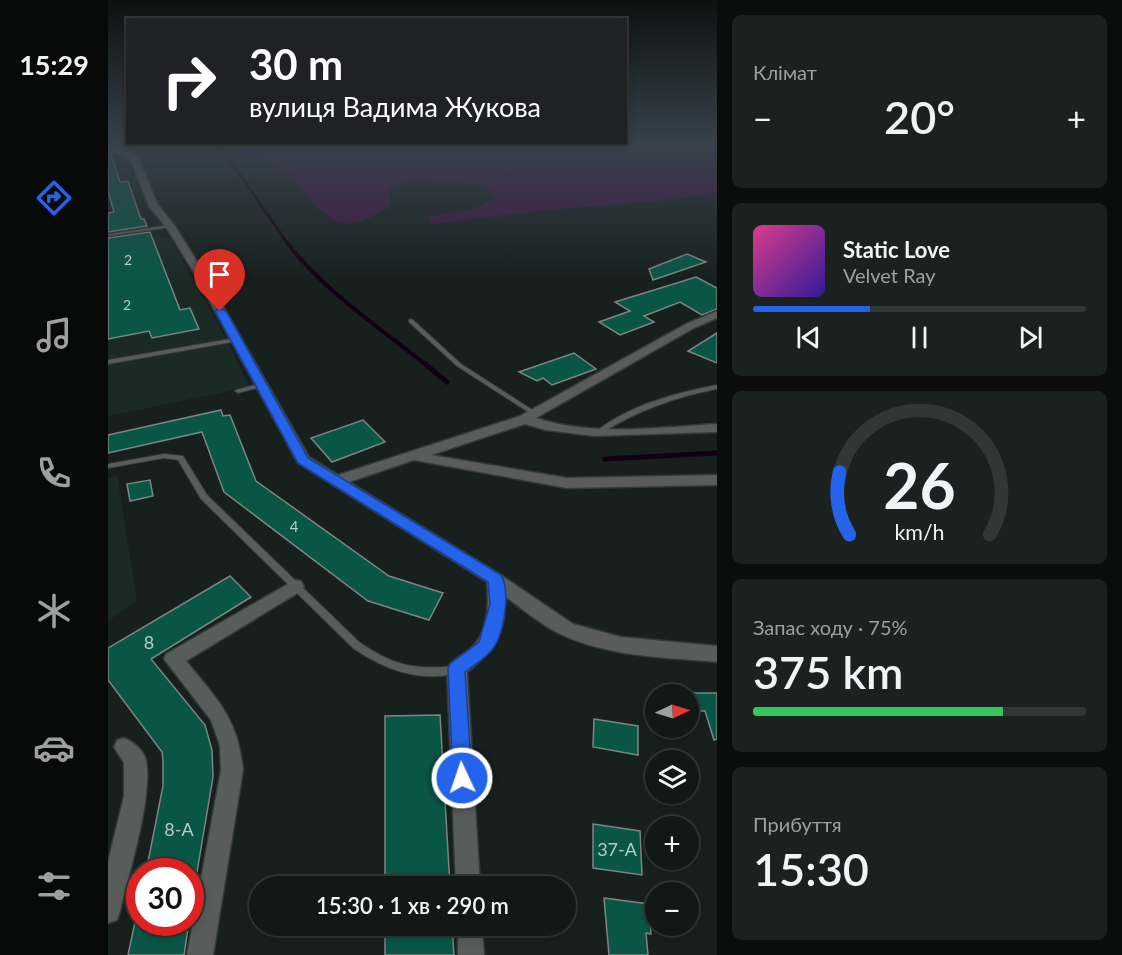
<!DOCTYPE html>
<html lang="uk">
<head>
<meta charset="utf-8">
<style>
  :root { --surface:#121816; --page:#1b211f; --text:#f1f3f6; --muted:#9ca0a1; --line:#313735; --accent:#2563eb }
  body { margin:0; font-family:Lato,sans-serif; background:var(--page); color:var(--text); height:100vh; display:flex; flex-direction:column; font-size:22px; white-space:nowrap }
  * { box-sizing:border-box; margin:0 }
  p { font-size:20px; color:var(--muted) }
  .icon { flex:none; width:33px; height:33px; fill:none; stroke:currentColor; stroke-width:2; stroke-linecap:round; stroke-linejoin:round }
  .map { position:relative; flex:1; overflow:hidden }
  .panel { display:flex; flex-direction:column; gap:15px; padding:15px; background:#0a0d0c; width:405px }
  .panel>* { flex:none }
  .banner { position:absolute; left:18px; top:18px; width:501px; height:126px; border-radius:0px; box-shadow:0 3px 9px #0003,0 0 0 2px var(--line); background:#202124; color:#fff; overflow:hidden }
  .needle { width:39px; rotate:86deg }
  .tools { position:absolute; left:537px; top:684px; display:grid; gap:12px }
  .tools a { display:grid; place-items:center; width:54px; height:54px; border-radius:50%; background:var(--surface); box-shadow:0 3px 9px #0003,0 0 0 2px var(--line); font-size:30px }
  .speed { position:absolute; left:18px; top:858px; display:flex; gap:12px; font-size:30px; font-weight:700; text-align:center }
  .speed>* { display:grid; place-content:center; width:78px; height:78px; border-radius:50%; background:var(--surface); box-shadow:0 3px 9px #0003,0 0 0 2px var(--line); line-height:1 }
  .speed .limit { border:9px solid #d22; background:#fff; color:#111 }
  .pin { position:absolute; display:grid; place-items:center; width:51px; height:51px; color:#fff; margin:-62px -26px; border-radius:50% 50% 50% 0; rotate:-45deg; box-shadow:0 0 6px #0007 }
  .pin .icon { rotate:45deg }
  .me { position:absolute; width:66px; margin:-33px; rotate:357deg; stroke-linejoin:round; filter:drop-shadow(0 0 4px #0008) }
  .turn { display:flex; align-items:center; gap:21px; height:126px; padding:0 24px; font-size:27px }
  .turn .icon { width:78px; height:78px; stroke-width:2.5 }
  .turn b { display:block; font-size:42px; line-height:51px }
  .big { font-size:45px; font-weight:600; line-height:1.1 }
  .panel .tile { flex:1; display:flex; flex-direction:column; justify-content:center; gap:9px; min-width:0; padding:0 21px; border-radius:9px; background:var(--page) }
  .panel .dial { align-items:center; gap:0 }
  .dial svg { height:156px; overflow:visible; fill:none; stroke:var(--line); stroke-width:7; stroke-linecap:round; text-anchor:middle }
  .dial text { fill:var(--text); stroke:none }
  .song { display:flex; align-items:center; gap:18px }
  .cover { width:72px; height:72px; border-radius:9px; background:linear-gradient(135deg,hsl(330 70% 55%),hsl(250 70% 35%)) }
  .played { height:6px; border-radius:3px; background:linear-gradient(90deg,var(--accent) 35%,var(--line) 35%) }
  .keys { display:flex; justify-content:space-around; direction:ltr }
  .heat { display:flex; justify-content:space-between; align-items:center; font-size:33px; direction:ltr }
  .charge { height:9px; border-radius:4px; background:linear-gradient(90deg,#34c759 75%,var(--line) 0) }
  .trip { position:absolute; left:141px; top:876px; width:327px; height:60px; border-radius:30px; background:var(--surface); box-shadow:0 3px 9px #0003,0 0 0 2px var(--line); font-weight:600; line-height:60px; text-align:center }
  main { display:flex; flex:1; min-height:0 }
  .tabs { display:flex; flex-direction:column; width:108px; justify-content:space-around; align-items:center; background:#070a09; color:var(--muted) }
  .tabs .icon { width:42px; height:42px }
  .tabs .current { color:var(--accent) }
  .tabs b { font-size:27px; color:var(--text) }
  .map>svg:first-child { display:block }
  .built { fill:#1c2a26 }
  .green { fill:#431344 }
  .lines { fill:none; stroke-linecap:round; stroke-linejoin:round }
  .stream-far2 { stroke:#110013; stroke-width:3 }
  .stream-far1 { stroke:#110013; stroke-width:4 }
  .stream { stroke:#110013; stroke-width:5 }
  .building { fill:#095647; stroke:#7c8582; stroke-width:1.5 }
  .service-casing { stroke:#323a38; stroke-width:2 }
  .minor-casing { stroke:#323a38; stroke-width:3 }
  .service { fill:#585c5b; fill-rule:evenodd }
  .minor { fill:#585c5b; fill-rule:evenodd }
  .route { fill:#2563eb; stroke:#184099; stroke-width:1.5 }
  .labels { text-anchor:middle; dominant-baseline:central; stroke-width:6; stroke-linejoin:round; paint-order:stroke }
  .far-number-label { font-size:14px; fill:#b6cdc9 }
  .number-label { font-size:15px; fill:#b6cdc9 }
  .near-number-label { font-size:18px; fill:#b6cdc9 }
</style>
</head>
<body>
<main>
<nav class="tabs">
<b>15:29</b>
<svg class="icon current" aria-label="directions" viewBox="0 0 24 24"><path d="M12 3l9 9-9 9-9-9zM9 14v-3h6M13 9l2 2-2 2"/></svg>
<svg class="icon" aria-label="music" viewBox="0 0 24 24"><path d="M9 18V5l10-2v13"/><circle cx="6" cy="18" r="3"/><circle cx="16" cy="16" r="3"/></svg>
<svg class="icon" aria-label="phone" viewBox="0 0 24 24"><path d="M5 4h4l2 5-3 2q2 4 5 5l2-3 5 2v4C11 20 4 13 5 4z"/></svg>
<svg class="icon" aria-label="climate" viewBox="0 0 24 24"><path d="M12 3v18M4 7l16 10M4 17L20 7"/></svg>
<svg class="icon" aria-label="car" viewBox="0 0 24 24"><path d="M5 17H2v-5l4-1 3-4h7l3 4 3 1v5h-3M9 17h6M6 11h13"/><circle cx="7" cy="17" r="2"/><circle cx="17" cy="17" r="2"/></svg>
<svg class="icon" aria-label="filters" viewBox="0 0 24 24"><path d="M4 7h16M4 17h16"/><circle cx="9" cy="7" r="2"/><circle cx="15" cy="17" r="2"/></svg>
</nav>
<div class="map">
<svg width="609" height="955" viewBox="0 0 609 955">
  <rect width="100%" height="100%" fill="#18201e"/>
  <g class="built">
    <path d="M52,234L54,238H62L120,342L141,387L0,416V242Z"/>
    <path d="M9,476L29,600L0,621V478Z"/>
  </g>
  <path class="green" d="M145,146H609V192L571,199L441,210L324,224L319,217L367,209L386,198L384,192L375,187L361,184L303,181L281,188L282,205C228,244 219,215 183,178C171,167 153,159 139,150Z"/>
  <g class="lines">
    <path class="stream-far2" d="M114,149L180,244"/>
    <path class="stream-far1" d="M179,242C210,286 276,331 319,366"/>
    <g class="stream">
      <path d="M317,364L339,382"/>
      <path d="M497,459L609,453"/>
    </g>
  </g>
  <g class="building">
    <path d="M0,155H3L12,182L20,181L33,219H36L39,226L0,232V213L6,212L0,191Z"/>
    <path d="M42,232L72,310L82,308L91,329L44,338L41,331L0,339V238Z"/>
    <path d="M579,254L598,262L545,280L541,269Z"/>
    <path d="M588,277L609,288V309L594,315L572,302L536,316L546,322L512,335L491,322L522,311L507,302Z"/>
    <path d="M609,333V363L580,351Z"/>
    <path d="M466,353L488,369L444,385L435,378L429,381L411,372Z"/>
    <path d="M113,410L115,416L122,415L148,481L281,576L335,593L321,620L260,601L116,492L94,432L0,453V435Z"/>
    <path d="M255,420L277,442L224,462L203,438Z"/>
    <path d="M42,480L45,496L22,501L19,484Z"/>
    <path d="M122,576L143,597L43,659L97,725L104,750L105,777L89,872H38L55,786V760L54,752L0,680V648Z"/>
    <path d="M580,693H609V739L606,740L597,711H580Z"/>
    <path d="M332,715L342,886H277V716Z"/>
    <path d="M486,719L530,726V755L485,747Z"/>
    <path d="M485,824L532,831L534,875L485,868Z"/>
    <path d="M496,898L541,904L543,934L538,933L540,955H501Z"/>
    <path d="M27,922H81L76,955H20Z"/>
    <path d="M277,926H344L346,955H277Z"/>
  </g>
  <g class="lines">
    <g class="service-casing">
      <g id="service">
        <path d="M28,146H34L18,153L15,152Z"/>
        <path d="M62,225L64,226V227L0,236V234Z"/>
        <path d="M303,319L305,320L353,364L429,413L430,414L429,415H425L349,366L301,322V320Z"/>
        <path d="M128,338L130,339V341L0,364V360Z"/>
        <path d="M155,383L157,384L158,385L157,386L130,393L127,391L128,390Z"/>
        <path d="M609,385V389C568,397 530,410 494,433L492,434L488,432C518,406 571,392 609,385Z"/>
        <path d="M56,454L75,456L99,495L251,642C286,666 306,670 347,666L350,667L352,670L350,673C312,683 275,669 245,648L93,499L70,460L56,458L0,468V464Z"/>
      </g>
    </g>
    <g class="minor-casing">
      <g id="minor">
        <path d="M0,148L20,150L31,160L50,205L67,226L95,271L201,457L230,475L412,416L578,324L609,311V318L586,328L428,418C486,437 550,427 609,424V432L486,436L438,430L417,424L323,455L459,478L609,475V485L459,488L306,460L241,482L393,575L465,624L513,637L609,646V662C556,657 499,657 450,633C431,623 414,609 397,596C398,633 387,650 359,672L372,886H348L339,669C344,660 353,656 361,650C381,634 381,606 379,582L190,463L85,271L58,227L41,206L23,161L15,154L0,152Z"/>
        <path d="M187,580L193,581L196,586L193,591L78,661C109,699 130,718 135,770L105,955H79L113,770L112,746L103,720L56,659L58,654Z"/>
        <path d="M16,738C25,741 35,750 38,760C45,796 21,873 12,911L9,920L0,923V862L16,796V763L6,747L9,740Z"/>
        <path d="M350,926H374L376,955H350Z"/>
      </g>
    </g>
    <use href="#service" class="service"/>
    <use href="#minor" class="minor"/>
  </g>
  <linearGradient id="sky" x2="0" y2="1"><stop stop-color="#0d1210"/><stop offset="0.52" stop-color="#37424c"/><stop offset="1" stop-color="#37424c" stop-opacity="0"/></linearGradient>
  <rect width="609" height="280" fill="url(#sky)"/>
  <path class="route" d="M112,308L118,311L200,458L393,575C403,592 396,636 383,651C376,659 366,665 357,672L364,778L361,784L354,787L347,784L345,778L340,669L342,664L371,642L382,604L380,582L190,463L107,311Z"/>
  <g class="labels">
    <g class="far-number-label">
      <text x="20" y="259">2</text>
      <text x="19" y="304">2</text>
    </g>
    <g class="number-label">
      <text x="186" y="526">4</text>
    </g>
    <g class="near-number-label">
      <text x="41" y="642">8</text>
      <text x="71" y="829">8-А</text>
      <text x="509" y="849">37-А</text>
    </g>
  </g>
</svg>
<div class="tools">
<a><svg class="needle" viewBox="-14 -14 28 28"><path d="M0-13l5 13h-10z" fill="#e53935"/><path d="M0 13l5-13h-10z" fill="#9ca0a1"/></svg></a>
<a><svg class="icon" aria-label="layers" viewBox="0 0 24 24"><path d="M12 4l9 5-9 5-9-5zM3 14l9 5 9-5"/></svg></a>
<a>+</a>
<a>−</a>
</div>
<div class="speed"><div class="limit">30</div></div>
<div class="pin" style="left:112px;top:311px;background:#d93025"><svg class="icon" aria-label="arrive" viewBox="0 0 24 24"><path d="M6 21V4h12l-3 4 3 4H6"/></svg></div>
<svg class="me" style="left:354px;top:778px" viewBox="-20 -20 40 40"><circle r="17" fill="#2563eb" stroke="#fff" stroke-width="3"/><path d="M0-11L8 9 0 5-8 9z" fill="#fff"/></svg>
<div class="trip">15:30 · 1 хв · 290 m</div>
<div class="banner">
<div class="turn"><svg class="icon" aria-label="right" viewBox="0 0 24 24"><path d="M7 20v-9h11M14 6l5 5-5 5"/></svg><div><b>30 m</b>вулиця Вадима Жукова</div></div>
</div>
</div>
<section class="panel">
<div class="tile"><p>Клімат</p>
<div class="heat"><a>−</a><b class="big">20°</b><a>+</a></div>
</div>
<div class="tile">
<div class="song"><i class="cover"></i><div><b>Static Love</b><p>Velvet Ray</p></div></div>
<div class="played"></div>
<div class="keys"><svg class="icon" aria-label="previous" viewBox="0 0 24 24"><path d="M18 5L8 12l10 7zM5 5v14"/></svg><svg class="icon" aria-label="pause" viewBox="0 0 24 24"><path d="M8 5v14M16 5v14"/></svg><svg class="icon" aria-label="next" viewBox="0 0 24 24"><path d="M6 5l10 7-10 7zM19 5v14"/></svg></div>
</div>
<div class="tile dial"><svg viewBox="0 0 100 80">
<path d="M14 69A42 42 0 1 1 86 69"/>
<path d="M14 69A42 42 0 0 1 9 37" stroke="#2563eb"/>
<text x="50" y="56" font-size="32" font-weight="700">26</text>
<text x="50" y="72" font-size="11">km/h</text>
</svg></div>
<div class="tile"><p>Запас ходу · 75%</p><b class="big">375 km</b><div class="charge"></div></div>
<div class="tile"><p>Прибуття</p><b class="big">15:30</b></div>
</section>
</main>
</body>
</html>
